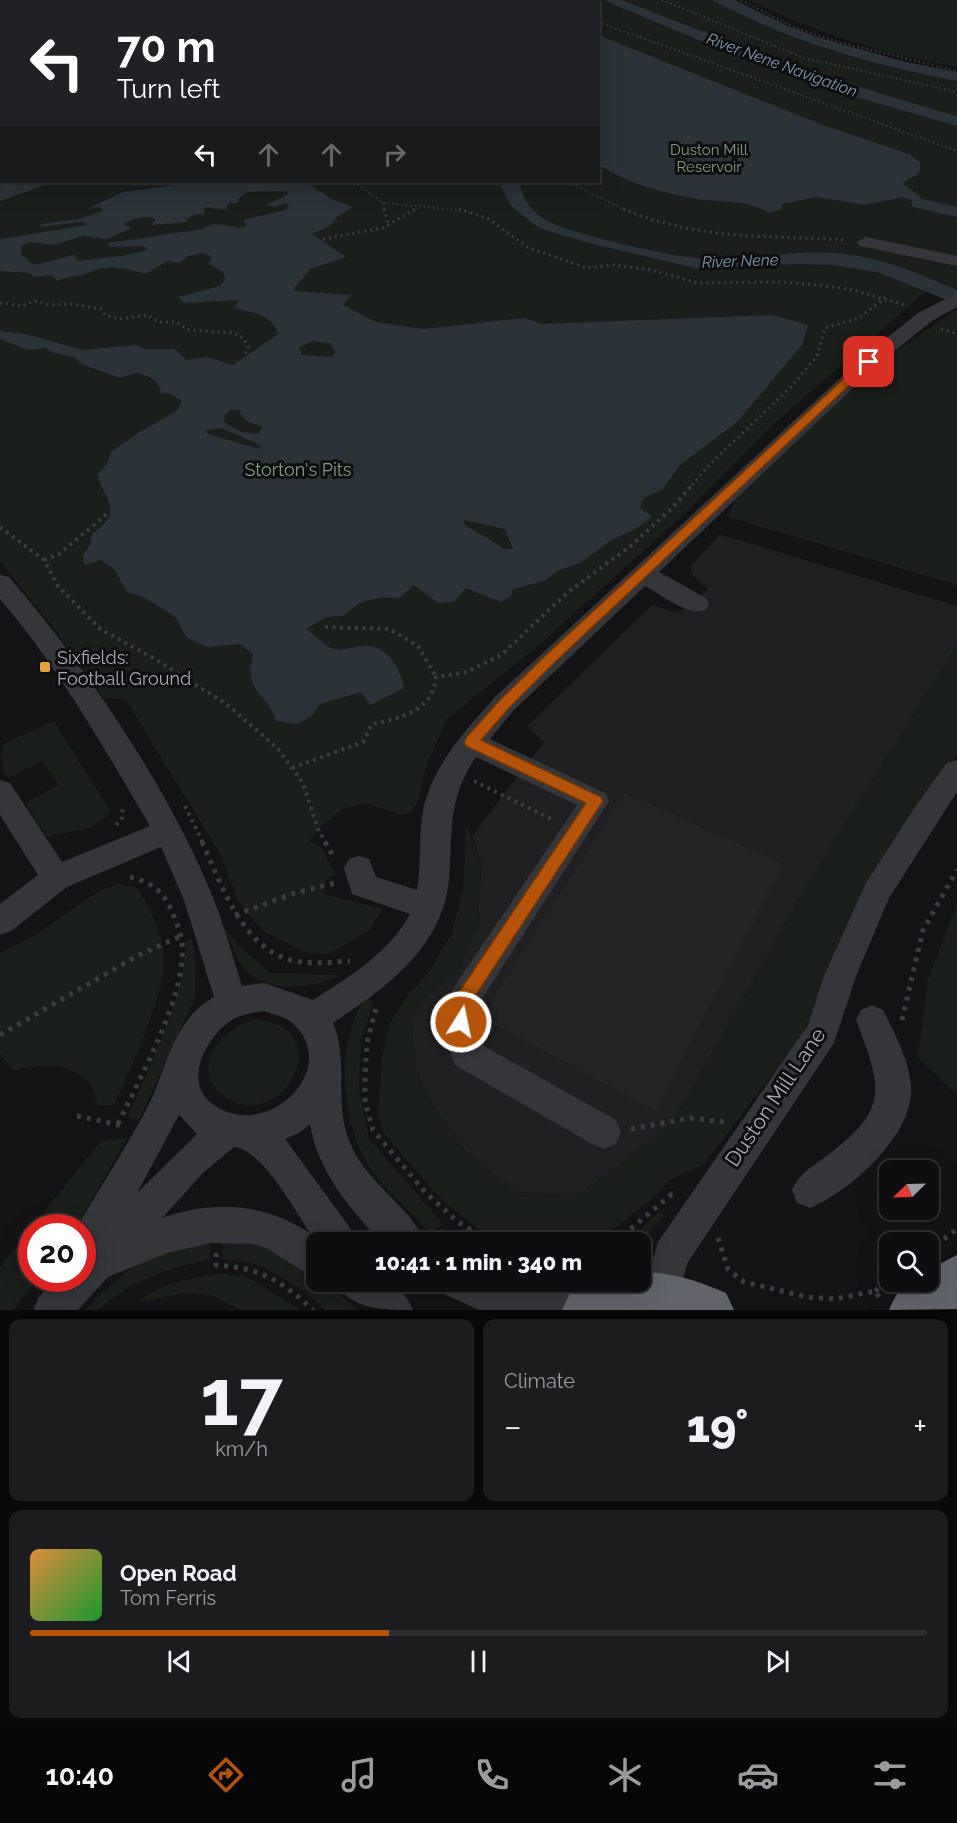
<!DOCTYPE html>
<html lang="en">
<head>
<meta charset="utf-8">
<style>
  :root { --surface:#0e0e10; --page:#1c1c1e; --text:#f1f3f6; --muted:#9b9c9f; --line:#2e2e30; --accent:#b45309 }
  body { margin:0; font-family:Raleway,sans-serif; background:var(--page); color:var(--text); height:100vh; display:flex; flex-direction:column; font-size:22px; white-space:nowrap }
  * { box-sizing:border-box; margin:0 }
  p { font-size:20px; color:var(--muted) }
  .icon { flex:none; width:33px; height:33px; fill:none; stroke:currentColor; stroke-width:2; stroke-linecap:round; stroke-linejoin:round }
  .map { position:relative; height:1310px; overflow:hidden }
  .drawer { display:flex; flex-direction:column; gap:9px; padding:9px; background:#080809; flex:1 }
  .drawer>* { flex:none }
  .guide { position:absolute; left:0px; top:0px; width:600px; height:183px; box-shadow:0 6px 24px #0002,0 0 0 2px var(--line); background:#202124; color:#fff; overflow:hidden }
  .needle { width:39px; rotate:247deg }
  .controls { position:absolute; left:879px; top:1160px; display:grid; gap:12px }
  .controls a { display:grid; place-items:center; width:60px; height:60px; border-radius:12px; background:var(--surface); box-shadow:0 6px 24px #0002,0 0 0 2px var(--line); font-size:30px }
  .speed { position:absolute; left:18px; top:1214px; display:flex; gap:12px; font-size:30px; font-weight:700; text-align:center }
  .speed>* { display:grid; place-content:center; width:78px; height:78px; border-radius:50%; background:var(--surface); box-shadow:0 6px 24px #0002,0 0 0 2px var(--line); line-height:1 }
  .speed .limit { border:9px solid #d22; background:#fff; color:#111 }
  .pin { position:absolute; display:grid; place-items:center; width:51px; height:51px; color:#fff; margin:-26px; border-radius:12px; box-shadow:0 3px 9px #0006 }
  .me { position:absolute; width:66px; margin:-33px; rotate:10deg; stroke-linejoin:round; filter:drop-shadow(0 0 4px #0008) }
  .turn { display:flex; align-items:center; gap:21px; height:126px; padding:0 18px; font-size:27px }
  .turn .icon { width:78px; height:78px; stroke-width:2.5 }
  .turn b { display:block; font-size:42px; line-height:51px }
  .lanes { display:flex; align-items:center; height:57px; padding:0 18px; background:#0003; justify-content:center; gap:30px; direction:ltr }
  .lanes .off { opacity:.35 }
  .big { font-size:45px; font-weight:800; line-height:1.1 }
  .drawer .tile { flex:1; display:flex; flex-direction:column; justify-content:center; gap:9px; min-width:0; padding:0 21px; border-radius:12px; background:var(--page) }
  .drawer .dial { align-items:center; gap:0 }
  .dial b { font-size:78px; line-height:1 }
  .song { display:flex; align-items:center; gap:18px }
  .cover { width:72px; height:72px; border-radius:9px; background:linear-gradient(135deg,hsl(30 70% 55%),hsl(130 70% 35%)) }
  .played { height:6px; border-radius:3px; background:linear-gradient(90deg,var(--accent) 40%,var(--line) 40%) }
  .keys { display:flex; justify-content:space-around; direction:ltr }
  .heat { display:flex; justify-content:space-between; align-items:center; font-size:33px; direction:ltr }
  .drawer .tiles { flex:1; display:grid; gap:9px; grid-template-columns:1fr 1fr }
  .tile:last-child { grid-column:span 2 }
  .trip { position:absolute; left:306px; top:1232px; width:345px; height:60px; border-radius:12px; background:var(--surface); box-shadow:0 6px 24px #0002,0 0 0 2px var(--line); font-weight:800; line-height:60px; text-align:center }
  .dock { display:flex; height:96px; justify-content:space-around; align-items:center; background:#060606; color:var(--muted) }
  .dock .icon { width:42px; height:42px }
  .dock .on { color:var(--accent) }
  .dock b { font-size:27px; color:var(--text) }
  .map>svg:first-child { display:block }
  .built { fill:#202022 }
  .green { fill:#1a1f1b; fill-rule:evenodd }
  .water { fill:#2b3238; fill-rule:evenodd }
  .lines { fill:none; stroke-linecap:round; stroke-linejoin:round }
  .canal { fill:#2b3238; fill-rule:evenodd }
  .building { fill:#232426 }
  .path-far3 { stroke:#3b3d40; stroke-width:2; stroke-dasharray:1.5 3; stroke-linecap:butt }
  .path-far2 { stroke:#3b3d40; stroke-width:3; stroke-dasharray:2 4; stroke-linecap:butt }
  .path-far1 { stroke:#3b3d40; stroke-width:4; stroke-dasharray:3 4.5; stroke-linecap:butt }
  .path { stroke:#3b3d40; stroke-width:5; stroke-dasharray:4 6; stroke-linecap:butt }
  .minor { fill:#35363a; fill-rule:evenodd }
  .highway { fill:#61646a; fill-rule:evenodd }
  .route { fill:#b45309; stroke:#753606; stroke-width:1.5 }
  .poi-dot { fill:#e3a53d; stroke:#0e0e10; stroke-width:2 }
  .labels { text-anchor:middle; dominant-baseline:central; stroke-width:6; stroke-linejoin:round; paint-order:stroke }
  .far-park-label { font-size:15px; fill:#7e9e7f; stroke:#0e0e10 }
  .far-water-label { font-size:16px; font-style:italic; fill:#7f99ad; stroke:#0e0e10 }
  .park-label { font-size:18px; fill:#7e9e7f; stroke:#0e0e10 }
  .poi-label { font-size:18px; fill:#a6abb4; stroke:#0e0e10; text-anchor:start }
  .near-street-label { font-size:21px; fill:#a6abb4; stroke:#0e0e10 }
</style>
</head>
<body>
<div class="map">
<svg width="957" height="1310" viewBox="0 0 957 1310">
  <rect width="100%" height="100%" fill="#131315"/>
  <path class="built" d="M719,534L957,606V645L813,875L675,1118L638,1152L577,1196L517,1192L467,1154L430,1102L415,1066L411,1022L425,998L458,972L480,922L478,904L482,864L472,836L544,742L527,726L652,605L679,613L708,589L693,576L691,567Z"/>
  <g class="green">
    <path d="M0,0H601L791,73L957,124V304L925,292L773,425L681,517L537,647L447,719L426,767L418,801L412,812L403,815L366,803L344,808L318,829L310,841L321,847L335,874L326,879L324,894L382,909L370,930L329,954L306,953L263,931L239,902L219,852L125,699L104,698L54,628L0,562ZM2,2H598V182H2Z"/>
    <path d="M616,0H723L798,36L957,77V118L809,74Z"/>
    <path d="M748,0H957V67C884,55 815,32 748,0Z"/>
    <path d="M957,309V585L728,517L737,495L847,390L893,353Z"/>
    <path d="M957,645V755L825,979L801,1038L703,1165L670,1180L652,1199L615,1228L581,1242H509L479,1229L443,1201L409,1163L384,1133L378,1115L382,1057L390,1023L408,995L430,971L452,933L463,890L466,825L482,864L478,904L480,922L458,972L425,998L411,1022L415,1066L430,1102L467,1154L517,1192L577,1196L638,1152L675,1118L813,875Z"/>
    <path d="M54,721L110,811C91,836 73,828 47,837L25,803L59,785L42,761L8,778C1,768 0,757 3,744Z"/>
    <path d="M119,884L137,888C150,906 164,938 164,961C164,998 129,1070 114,1106L97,1105C95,1098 93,1088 88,1083C69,1060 38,1065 13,1070L0,1054V953L34,936L102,889Z"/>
    <path d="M957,905V1095L918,1058L928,979Z"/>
    <path d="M225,929L242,949L271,973L342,975C312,987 275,995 247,972C237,962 231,942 225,929Z"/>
    <path d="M192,939L196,963L195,997L139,1120L128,1117C147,1069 188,992 185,941Z"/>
    <path d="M367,995L373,1006L361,1039L359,1088L369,1139L443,1224L430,1233C411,1212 386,1192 371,1169C340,1123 334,1041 367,995Z"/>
    <path d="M254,1020C342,1025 283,1133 228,1099C186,1073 218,1030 254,1020Z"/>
    <path d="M127,1138L76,1227H32L101,1141Z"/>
    <path d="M660,1211L665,1215L640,1242H626Z"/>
    <path d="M31,1228L32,1278H38L13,1310H0V1267Z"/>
    <path d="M247,1241L280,1251L316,1275V1281L328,1283L357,1310H325L304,1291L258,1264L222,1259L223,1242Z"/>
    <path d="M210,1243V1259L164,1271L127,1288L97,1310H85C106,1289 130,1264 159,1254C175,1249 193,1246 210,1243Z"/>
    <path d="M221,1274L247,1277L300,1310H241L213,1296L186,1293L138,1302C163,1281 189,1279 221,1274Z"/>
  </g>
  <g class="water">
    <path d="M136,0H511L515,1L138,2Z"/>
    <path d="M712,0H735L788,26L820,38L906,62L957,72V81C867,63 794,43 712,0Z"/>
    <path d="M598,35L823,125L909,154L920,162C922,179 911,174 903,184L921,197L919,203L903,197L864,205L817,197L782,204V209L769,213C748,199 721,203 697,199C662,193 630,184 599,165Z"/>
    <path d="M1,135L2,182H53L0,201Z"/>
    <path d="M201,182H305L332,199L353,207L337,217L330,226L312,234L346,257L310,269C305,278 297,281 294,291L352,295L343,305L376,322L423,329L524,318L542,324L773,315L808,325L802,345L737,422L679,466L663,489L644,498L640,507L652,517L637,528L610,541L580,563L558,571L544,581L513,589L511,596L501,602L466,588L454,602L438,603L414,585L399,598C377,596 359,599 344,616L326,617L306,629C313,634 324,644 329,647C340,653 351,647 362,646C386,643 401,668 404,688L370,705L361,692L320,704L312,716L297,724L276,721C267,690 243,695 253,654L240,644L206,647L186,637L176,617L143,597L127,592L115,570L101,560L84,565L83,555L90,545L92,534C124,511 107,505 97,474L107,464L111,452L141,431L177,411L182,401L171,394L161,393L158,384L148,376L136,373L120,378L81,364L75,357L54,353L46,348L28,350L0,339V331L25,334L83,350L136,345L145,349H175L187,360L207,357L233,365L278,334C271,313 253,313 234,308L239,300L184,303L178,297L220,286L225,279L223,272L209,264L212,257L203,253L188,256L180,263L167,261L146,274C124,268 106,263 86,274C80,277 70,274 58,281L51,275L33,277L30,273L0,271V239L88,225L81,222L41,227L40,224L78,219L103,211L100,207L87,209L123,192ZM286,191L288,194L266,205L274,207L286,203L289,206L285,210L243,220L247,225L243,228L214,224L203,229L108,243L109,247L144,246L148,250L122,256L77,261L75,256L78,254L34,265L22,255L21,246L30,242L54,245L83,236L107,239L132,228L124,224C133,218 145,216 156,219L152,225L188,222L186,219L196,214L204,215L205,207L226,210L229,203H238V199L247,192ZM312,341L330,343L335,352L332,357L302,355L299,348ZM230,410H238L246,421L263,427L258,434L242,432L225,423L224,416ZM221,428L262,446L259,449L208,434L206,430ZM464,520L505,529L513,549H505L465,525Z"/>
    <path d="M499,182H519C523,199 530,211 547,221C569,233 671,257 698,258C743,260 789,250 835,253C878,256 918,273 957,290V304L877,272L834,265L799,264L695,268L585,242L539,228L511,206Z"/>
  </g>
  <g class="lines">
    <g class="canal">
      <path d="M603,0H622C732,44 842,84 957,116V126L849,95L725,51Z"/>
      <path d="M919,198L957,207V217L913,207L911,203L913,199Z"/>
    </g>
  </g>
  <path class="building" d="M625,793L783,864L655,1111L481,1017Z"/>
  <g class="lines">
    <g class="path-far3">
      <path d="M541,0L545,2"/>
      <path d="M662,0L804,58L957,92"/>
      <path d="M741,0L794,27L834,41L957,71"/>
      <path d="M598,22L957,151"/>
      <path d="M354,182L384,203L469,211"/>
      <path d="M568,182L627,211"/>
      <path d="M384,203V211"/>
      <path d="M413,211L417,208"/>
    </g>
    <g class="path-far2">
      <path d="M384,209L389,226"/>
      <path d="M459,209L489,219L527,247L587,268L613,265L652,270L697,283L782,282L818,285L853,290L908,306"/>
      <path d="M623,209C701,241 766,235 847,240"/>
      <path d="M323,239L383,228L415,209"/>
      <path d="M0,303L22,306L35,301L49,305L72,304L101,309L105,315L119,319L147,315L159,322H176L189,330L234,333L243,338L248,347L245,354"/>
      <path d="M941,329L957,334"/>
      <path d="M692,485L711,463L791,387L817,356L825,328L859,318L886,297"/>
    </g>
    <g class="path-far1">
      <path d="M0,527L44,560L58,586L100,629L155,659L228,705L278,749L303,783L318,829L326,843"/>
      <path d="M44,560L59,554L107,514"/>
      <path d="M325,627L389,629L418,646L436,677"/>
      <path d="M292,768L363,742L372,724C401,718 433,711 436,677L467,672L501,655L567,593L632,545L673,507L693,484"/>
      <path d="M474,781L553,820"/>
      <path d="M185,806L203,843"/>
      <path d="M116,825L122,818L123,805"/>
    </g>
    <g class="path">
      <path d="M202,842C221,883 241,946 290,960C310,965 330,962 350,961"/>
      <path d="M325,842L335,859"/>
      <path d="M235,915L295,893L339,882"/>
      <path d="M376,1009L367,1042L365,1077V1103L373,1130L425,1192L458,1222L491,1242"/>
      <path d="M902,1020L923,930L957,870"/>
      <path d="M0,1035L137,956L183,935"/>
      <path d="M77,1116L120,1125"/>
      <path d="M118,1124C140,1077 187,995 182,943C181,932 176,922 172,912C163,889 148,880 124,876"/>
      <path d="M631,1129L690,1118L726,1122"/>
      <path d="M718,1238L728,1269L744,1282L807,1297L835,1299L875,1291L882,1302"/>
      <path d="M604,1242L627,1232L672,1194L676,1196"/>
      <path d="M928,1251L957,1229"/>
      <path d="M216,1253V1265C260,1268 281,1280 313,1310"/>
      <path d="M875,1291L890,1280"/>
    </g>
    <g class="minor">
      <path d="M866,237L957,256V266L860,246L857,242Z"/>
      <path d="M957,293V307L932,321L876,366L659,572L706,598L709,604L706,610C686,616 662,595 645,586L513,711L490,739L605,793L609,801L476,1008L482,1045L616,1120L621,1132L616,1144L604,1149L592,1144L455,1065C447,1046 439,1014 448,996L577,805L476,757C447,799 453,831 449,879C443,948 385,988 333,1023C349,1060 334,1101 349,1140C364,1182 410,1205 425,1242H381C350,1209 317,1170 310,1124L299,1133L285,1139L351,1229L356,1242H316V1276L303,1271L266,1248L254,1244L211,1243L167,1253L108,1277L78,1310H33L39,1297L56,1278H82V1227H77C99,1189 124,1151 145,1112C166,1074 171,1020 214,997L184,900L161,847L67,887L11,931L0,935V904L38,875L0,815V780L10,783L62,862L150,826C104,748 59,668 0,599V575L9,577C86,666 170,790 214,900C225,928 233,958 242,986L264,983L313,1000C349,977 389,953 410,914L352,894L344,868L349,859L359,856L369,859L376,877L417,890C421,866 419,841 422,817C429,769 464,732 495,697L862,358L918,313ZM264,1011C272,1014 283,1016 290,1021C347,1067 263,1148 209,1101C184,1078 208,1037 229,1022C239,1014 252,1013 264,1011ZM179,1115L197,1134L137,1193ZM234,1147C262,1149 295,1211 310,1233C263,1203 215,1200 162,1218L204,1172Z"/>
      <path d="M957,760V792L889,898L856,976L834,1043L688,1262L674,1309H648L642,1296L658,1242L808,1025L824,976L866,883L915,807L947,763Z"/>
      <path d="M872,1005L883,1010C894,1032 908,1058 911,1084C916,1133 851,1191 810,1208L797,1203L792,1190C799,1174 810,1168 824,1158C889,1110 883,1090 856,1020L861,1010Z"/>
      <path d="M335,1281C370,1281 397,1272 413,1310C381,1310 350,1310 335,1281Z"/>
      <path d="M438,1281H503L539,1287H594L607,1293L613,1306L611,1310H479L444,1294Z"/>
    </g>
    <g class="highway">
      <path d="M957,1255V1309L889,1310C898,1289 905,1281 928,1281V1270Z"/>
      <path d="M640,1272C671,1272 699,1281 726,1293L734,1310H562L570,1293L596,1281H640Z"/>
    </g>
  </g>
  <path class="route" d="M865,359L874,362L554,663L509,708L481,740L601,797L603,801L468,1007L470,1022L468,1028L461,1030L455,1028L450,1006L453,1001L586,803L466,746L464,742L466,738L499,701L545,656Z"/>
  <rect class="poi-dot" x="39" y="661" width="12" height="12" rx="3"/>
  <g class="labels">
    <g class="far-park-label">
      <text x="709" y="150">Duston Mill<tspan x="709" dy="17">Reservoir</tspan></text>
    </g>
    <g class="far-water-label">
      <text transform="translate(782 65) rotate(20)">River Nene Navigation</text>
      <text transform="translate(740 261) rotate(-2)">River Nene</text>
    </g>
    <g class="park-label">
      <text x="298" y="469">Storton's Pits</text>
    </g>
    <g class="poi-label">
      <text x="57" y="657">Sixfields:<tspan x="57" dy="21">Football Ground</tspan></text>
    </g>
    <g class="near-street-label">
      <text transform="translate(775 1097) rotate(-56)">Duston Mill Lane</text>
    </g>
  </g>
</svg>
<div class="controls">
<a><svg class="needle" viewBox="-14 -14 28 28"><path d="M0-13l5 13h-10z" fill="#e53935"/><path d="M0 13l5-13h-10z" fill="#9b9c9f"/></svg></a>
<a><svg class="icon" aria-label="search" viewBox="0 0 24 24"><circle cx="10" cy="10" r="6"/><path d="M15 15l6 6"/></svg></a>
</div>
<div class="speed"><div class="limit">20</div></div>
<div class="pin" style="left:869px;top:362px;background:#d93025"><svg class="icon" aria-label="arrive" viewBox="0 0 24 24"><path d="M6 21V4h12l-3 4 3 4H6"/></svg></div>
<svg class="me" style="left:461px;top:1022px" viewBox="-20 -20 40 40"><circle r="17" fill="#b45309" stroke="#fff" stroke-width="3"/><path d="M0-11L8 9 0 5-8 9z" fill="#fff"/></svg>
<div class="trip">10:41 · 1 min · 340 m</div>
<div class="guide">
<div class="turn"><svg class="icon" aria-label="left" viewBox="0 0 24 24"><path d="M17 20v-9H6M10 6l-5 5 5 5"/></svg><div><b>70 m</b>Turn left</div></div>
<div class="lanes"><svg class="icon" aria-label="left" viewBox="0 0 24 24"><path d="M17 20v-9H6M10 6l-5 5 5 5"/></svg><svg class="icon off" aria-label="ahead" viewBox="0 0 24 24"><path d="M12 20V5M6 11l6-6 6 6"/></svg><svg class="icon off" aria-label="ahead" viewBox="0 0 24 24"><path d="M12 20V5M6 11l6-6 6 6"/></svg><svg class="icon off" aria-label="right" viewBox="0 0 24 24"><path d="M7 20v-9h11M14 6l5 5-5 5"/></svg></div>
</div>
</div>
<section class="drawer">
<div class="tiles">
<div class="tile dial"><b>17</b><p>km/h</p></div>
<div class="tile"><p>Climate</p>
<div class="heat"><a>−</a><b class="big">19°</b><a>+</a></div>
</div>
<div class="tile">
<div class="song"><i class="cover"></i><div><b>Open Road</b><p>Tom Ferris</p></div></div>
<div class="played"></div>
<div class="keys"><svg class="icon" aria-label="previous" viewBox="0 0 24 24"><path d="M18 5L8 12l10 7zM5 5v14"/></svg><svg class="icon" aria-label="pause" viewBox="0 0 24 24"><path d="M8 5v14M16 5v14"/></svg><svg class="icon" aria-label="next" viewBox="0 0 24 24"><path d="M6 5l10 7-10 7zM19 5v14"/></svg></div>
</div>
</div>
</section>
<nav class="dock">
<b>10:40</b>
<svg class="icon on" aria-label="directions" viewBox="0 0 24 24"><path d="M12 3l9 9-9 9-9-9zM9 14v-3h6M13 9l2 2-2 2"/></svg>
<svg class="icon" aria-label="music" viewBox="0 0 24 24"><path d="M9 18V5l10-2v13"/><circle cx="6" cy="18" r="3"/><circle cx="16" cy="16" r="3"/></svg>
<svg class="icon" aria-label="phone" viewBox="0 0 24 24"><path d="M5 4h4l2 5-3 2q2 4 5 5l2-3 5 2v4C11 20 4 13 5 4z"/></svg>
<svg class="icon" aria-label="climate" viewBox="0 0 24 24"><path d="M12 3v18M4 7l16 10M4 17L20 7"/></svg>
<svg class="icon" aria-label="car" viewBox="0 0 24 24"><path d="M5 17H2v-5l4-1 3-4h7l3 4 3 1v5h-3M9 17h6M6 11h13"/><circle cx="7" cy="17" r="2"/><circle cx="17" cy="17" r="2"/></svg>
<svg class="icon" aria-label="filters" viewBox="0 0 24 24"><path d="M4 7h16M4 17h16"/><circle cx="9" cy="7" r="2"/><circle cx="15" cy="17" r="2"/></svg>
</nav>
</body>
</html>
